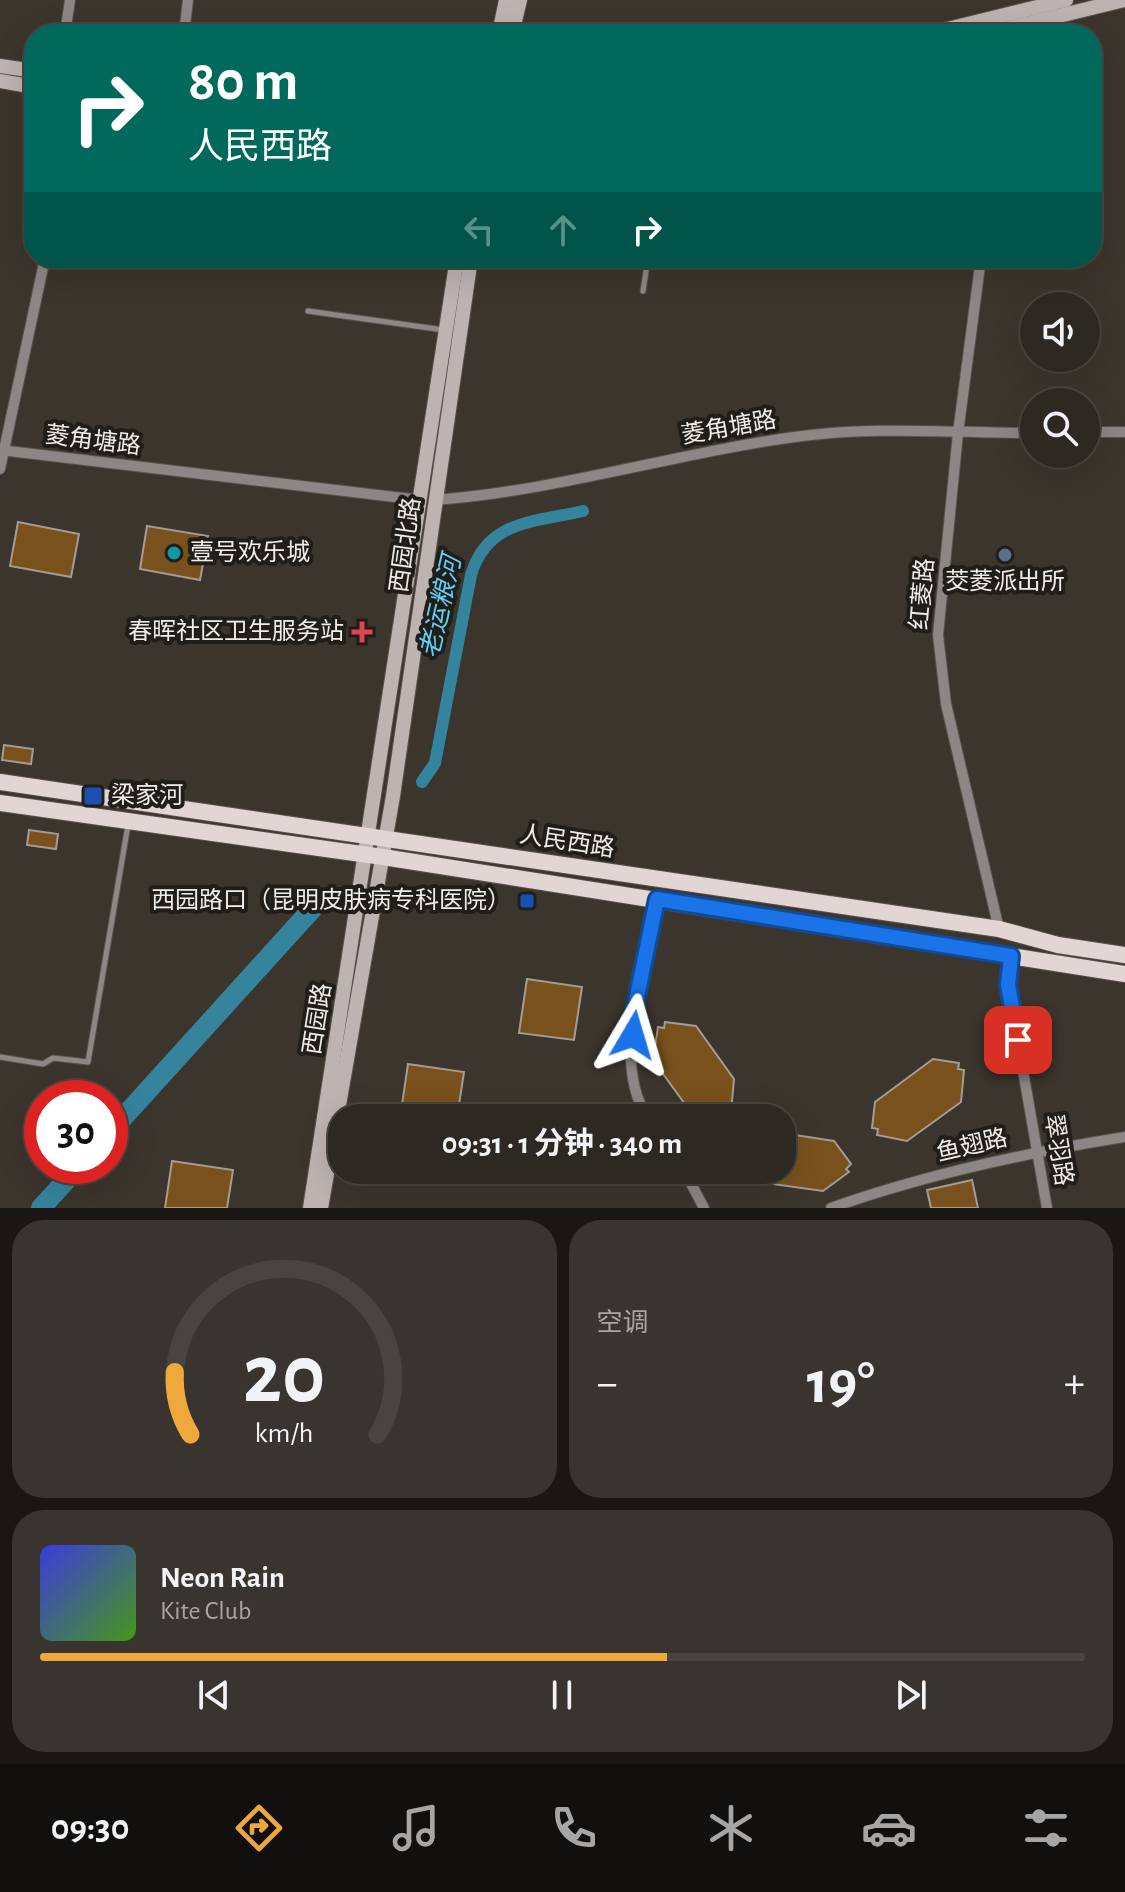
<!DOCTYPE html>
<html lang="zh">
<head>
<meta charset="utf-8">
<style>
  :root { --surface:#2d2822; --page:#39342f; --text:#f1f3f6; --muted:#a7a6a5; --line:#484440; --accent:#eea83c }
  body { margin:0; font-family:"Alegreya Sans","Noto Sans SC",sans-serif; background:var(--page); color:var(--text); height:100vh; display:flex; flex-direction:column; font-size:30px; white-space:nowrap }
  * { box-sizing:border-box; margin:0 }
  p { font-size:26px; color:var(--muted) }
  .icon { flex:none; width:44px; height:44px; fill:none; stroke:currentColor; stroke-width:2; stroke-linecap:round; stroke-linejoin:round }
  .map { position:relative; height:1208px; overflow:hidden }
  .panel { display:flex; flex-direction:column; gap:12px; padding:12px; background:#191613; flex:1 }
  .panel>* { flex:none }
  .banner { position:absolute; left:24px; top:24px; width:1078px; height:244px; border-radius:32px; box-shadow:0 8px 32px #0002,0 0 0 2px var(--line); background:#00695c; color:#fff; overflow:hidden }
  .fabs { position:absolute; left:1020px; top:292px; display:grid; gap:16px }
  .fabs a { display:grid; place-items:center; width:80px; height:80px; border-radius:50%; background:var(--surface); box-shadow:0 8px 32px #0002,0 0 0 2px var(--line); font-size:40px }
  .speed { position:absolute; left:24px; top:1080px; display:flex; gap:16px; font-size:40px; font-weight:700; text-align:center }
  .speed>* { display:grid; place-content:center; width:104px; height:104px; border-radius:50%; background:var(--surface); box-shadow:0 8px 32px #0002,0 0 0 2px var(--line); line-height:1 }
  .speed .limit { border:12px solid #d22; background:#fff; color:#111 }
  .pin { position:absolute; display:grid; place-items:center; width:68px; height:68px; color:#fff; margin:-34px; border-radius:16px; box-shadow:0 4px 12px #0006 }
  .me { position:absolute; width:88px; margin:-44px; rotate:7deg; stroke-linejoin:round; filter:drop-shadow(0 0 6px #0008) }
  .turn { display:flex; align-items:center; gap:28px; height:168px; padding:0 32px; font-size:36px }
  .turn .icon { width:104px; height:104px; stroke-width:2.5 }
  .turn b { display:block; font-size:56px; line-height:68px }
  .lanes { display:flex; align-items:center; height:76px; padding:0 32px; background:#0003; justify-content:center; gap:40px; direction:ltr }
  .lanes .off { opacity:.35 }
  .big { font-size:60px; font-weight:700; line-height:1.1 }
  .panel .tile { flex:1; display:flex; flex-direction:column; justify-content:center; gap:12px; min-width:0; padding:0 28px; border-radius:32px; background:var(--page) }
  .panel .dial { align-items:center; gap:0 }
  .dial svg { height:208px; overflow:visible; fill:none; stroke:var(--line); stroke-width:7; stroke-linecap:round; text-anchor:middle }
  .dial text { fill:var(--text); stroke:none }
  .song { display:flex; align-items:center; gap:24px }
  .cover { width:96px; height:96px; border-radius:12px; background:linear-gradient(135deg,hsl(240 70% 55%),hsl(100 70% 35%)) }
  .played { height:8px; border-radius:4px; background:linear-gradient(90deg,var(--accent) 60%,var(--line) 60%) }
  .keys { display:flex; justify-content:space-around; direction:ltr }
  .heat { display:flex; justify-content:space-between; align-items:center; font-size:44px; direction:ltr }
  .panel .tiles { flex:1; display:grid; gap:12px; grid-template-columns:1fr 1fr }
  .tile:last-child { grid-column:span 2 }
  .trip { position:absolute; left:328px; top:1104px; width:468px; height:80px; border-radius:32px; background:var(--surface); box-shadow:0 8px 32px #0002,0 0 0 2px var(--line); font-weight:700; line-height:80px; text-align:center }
  .tab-bar { display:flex; height:128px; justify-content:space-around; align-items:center; background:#12100e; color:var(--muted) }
  .tab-bar .icon { width:56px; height:56px }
  .tab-bar .on { color:var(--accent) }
  .tab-bar b { font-size:36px; color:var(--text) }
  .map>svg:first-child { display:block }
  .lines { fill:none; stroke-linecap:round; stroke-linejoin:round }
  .canal { stroke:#35849d; stroke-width:12 }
  .river { stroke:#35849d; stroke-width:20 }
  .building { fill:#79511d; stroke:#a49c93; stroke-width:2 }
  .lane-casing { stroke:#59524c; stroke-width:7 }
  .street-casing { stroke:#59524c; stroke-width:12 }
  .secondary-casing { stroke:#59524c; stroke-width:16 }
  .primary-casing { stroke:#59524c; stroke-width:18 }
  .lane { stroke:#8c8785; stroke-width:5 }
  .street { stroke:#8c8785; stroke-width:10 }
  .secondary { stroke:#bdb4b2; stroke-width:14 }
  .primary { stroke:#e2d6d4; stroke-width:16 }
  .route-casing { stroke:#114b97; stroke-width:20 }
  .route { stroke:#1a73e8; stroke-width:14 }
  .culture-dot { fill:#0f9aa8; stroke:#211e1a; stroke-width:3 }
  .service-dot { fill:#5c6f8a; stroke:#211e1a; stroke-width:3 }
  .health-dot { fill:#e0444e; stroke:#211e1a; stroke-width:3 }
  .transit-dot { fill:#1a4fb4; stroke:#211e1a; stroke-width:3 }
  .labels { text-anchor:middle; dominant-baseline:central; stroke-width:8; stroke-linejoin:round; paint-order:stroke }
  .street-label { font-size:24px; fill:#f0ece7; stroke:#211e1a }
  .poi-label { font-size:24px; fill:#f0ece7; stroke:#211e1a; text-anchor:start }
  .water-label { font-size:26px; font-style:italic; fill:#5ed0f5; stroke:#211e1a }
</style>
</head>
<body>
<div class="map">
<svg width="1125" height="1208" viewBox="0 0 1125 1208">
  <rect width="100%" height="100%" fill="#3c352e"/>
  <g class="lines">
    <path class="canal" d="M422,782L435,763L471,575C487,520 535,522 583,511"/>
    <g class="river">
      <path d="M110,1132L314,907"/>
      <path d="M41,1208L79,1166"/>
    </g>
  </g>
  <g class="building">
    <path d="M18,522L79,534L71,577L10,566Z"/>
    <path d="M147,526L208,536L200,580L140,569Z"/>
    <path d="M4,745L33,749L31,764L2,760Z"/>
    <path d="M29,830L58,834L56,849L27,845Z"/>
    <path d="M527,979L582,987L574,1040L519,1033Z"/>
    <path d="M665,1022L696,1026L734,1079L731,1112L724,1111L723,1116L690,1111L653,1060L658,1027L664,1028Z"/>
    <path d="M933,1059L959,1063L958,1069L964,1070L961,1102L907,1141L877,1135L878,1129L872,1128L875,1102Z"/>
    <path d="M408,1064L464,1072L457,1118H400Z"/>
    <path d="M782,1133L834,1141L851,1164L846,1169L849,1172L823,1191L758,1182L750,1170H782Z"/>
    <path d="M172,1161L233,1170L227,1208H165Z"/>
    <path d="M972,1180L978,1208H931L927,1190Z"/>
  </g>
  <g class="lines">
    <g class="lane-casing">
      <g id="lane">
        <path d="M643,291L648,258"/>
        <path d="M308,311L444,330"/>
        <path d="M0,1057L43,1064L53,1058L88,1062L128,825"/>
      </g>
    </g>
    <g class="street-casing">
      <g id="street">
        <path d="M65,34L70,0"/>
        <path d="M184,34L188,0"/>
        <path d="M981,258L958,433L938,635L946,704L999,929"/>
        <path d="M1086,432H1125"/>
        <path d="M0,450L420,500"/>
        <path d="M0,469L45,258"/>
        <path d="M434,500C558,491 679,452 802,436C878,426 957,433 1034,433"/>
        <path d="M1011,956L1008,985L1047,1208"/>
        <path d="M648,1118C610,1063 644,960 657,899"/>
        <path d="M684,1170L704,1208"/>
        <path d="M831,1208C927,1174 1025,1153 1125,1137"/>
      </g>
    </g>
    <g class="secondary-casing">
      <g id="secondary">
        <path d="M499,34L506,0"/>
        <path d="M512,34L520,0"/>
        <path d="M927,34L1066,0"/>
        <path d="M985,34L1124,0"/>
        <path d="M0,66L34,71"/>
        <path d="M0,81L34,87"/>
        <path d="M310,1208L457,258"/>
        <path d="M321,1208L393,796L471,258"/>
      </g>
    </g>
    <g class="primary-casing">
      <g id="primary">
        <path d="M0,782L999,929L1058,945L1125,955"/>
        <path d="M0,803L383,857L1125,974"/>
      </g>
    </g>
    <use href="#lane" class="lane"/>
    <use href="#street" class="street"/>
    <use href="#secondary" class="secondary"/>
    <use href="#primary" class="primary"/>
  </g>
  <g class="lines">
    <g class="route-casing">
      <path id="route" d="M633,1035L634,1011L657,899L1011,956L1008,985L1018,1040"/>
    </g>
    <use href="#route" class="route"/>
  </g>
  <circle class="culture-dot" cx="174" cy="553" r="8"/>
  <circle class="service-dot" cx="1005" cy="555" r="8"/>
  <path class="health-dot" d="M358 620h8v8h8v8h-8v8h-8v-8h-8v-8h8z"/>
  <g class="transit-dot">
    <rect x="83" y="786" width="20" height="20" rx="4"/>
    <rect x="519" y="893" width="16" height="16" rx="4"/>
  </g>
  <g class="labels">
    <g class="street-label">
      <text transform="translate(729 428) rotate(-10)">菱角塘路</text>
      <text transform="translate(93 441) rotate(7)">菱角塘路</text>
      <text transform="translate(406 545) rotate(-82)">西园北路</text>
      <text transform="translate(923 594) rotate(-85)">红菱路</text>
      <text transform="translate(567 842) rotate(9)">人民西路</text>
      <text transform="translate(318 1019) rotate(-81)">西园路</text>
      <text transform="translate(972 1146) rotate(-13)">鱼翅路</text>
      <text transform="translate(1058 1150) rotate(81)">翠羽路</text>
    </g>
    <g class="poi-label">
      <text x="190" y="553">壹号欢乐城</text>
      <text x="1005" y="582" text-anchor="middle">茭菱派出所</text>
      <text x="344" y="632" text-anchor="end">春晖社区卫生服务站</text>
      <text x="111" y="796">梁家河</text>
      <text x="511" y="901" text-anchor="end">西园路口（昆明皮肤病专科医院）</text>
    </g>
    <g class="water-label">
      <text transform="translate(441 607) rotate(-77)">老运粮河</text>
    </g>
  </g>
</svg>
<div class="fabs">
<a><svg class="icon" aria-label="sound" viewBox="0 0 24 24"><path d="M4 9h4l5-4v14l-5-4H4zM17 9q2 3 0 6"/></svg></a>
<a><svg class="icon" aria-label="search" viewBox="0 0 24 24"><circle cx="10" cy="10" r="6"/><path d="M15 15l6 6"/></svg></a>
</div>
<div class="speed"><div class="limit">30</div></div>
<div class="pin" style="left:1018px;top:1040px;background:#d93025"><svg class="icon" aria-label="arrive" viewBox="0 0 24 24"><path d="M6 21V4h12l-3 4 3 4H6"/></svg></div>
<svg class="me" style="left:633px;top:1035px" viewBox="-20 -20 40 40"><path d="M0-17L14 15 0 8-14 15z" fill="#1a73e8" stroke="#fff" stroke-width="4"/></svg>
<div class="trip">09:31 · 1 分钟 · 340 m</div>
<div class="banner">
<div class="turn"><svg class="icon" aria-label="right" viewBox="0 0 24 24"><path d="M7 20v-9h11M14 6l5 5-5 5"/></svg><div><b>80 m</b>人民西路</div></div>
<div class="lanes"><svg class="icon off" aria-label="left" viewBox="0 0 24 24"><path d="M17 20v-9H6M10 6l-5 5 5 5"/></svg><svg class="icon off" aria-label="ahead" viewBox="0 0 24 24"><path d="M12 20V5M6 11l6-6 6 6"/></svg><svg class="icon" aria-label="right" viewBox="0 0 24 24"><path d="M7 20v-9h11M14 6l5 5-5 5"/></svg></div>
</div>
</div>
<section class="panel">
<div class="tiles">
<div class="tile dial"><svg viewBox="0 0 100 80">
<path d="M14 69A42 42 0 1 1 86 69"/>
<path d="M14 69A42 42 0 0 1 8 45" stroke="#eea83c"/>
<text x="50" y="56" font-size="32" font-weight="700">20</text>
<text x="50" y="72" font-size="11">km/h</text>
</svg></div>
<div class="tile"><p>空调</p>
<div class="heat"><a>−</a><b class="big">19°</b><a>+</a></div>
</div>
<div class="tile">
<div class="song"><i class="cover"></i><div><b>Neon Rain</b><p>Kite Club</p></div></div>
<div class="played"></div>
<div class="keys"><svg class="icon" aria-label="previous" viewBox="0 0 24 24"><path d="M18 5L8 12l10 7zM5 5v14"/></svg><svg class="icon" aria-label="pause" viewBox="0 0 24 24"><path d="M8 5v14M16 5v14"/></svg><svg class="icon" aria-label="next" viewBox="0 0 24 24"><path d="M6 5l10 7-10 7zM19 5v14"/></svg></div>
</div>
</div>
</section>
<nav class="tab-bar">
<b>09:30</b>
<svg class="icon on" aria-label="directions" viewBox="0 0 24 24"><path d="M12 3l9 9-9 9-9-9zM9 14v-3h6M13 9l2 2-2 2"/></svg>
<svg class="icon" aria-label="music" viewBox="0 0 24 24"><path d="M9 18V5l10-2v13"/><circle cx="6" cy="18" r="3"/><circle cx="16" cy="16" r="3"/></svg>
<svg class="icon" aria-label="phone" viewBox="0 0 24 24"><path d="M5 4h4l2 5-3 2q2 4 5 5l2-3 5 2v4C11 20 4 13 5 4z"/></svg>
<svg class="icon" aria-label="climate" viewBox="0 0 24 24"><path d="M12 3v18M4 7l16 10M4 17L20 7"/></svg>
<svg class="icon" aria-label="car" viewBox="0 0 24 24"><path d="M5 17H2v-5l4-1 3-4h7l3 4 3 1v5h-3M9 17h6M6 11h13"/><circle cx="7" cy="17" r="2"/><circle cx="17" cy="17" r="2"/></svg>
<svg class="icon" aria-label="filters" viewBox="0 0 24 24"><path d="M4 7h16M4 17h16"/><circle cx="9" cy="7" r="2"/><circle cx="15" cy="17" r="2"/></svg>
</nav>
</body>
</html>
